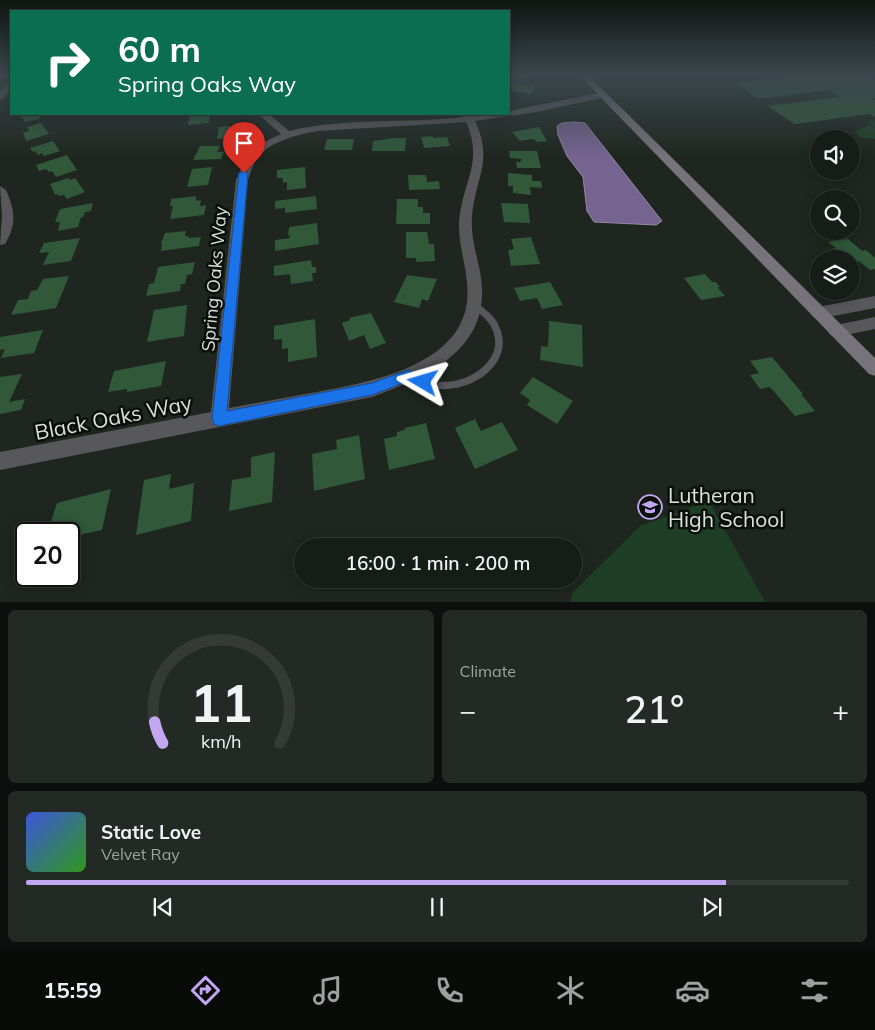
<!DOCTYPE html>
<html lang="en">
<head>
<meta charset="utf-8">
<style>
  :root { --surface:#161c17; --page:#232924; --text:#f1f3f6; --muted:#9ea1a1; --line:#353a36; --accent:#c3a7f2 }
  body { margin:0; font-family:Mulish,sans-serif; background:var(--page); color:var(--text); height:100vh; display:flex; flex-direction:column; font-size:19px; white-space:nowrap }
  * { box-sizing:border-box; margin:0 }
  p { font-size:16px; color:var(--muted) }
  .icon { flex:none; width:28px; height:28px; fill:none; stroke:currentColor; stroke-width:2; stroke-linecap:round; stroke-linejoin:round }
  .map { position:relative; height:602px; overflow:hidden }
  .sheet { display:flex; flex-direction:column; gap:8px; padding:8px; background:#0c0f0d; flex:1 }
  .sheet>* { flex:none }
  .banner { position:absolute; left:10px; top:10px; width:500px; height:105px; border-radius:0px; box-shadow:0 2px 12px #0003,0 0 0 1px var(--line); background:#0b6e4f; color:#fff; overflow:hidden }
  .fabs { position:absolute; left:810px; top:130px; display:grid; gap:10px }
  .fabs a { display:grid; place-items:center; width:50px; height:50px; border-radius:50%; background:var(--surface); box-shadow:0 2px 12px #0003,0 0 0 1px var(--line); font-size:25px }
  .speed { position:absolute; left:15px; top:522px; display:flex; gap:10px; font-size:25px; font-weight:700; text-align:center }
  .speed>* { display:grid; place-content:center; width:65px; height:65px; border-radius:50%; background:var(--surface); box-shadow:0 2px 12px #0003,0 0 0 1px var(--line); line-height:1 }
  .speed .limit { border:2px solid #111; border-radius:8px; background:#fff; color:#111 }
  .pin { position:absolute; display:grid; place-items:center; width:42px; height:42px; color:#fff; margin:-51px -21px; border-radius:50% 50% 50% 0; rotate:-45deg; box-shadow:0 0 5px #0007 }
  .pin .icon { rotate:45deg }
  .me { position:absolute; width:55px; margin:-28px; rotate:277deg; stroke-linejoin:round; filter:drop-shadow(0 0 4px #0008) }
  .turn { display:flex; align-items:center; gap:18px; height:105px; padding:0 25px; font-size:22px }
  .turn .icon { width:65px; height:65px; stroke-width:2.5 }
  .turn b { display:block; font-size:35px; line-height:42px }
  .big { font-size:38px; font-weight:600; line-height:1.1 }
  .sheet .tile { flex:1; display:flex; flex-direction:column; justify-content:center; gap:8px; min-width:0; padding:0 18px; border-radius:8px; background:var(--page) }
  .sheet .dial { align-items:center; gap:0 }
  .dial svg { height:130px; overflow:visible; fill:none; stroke:var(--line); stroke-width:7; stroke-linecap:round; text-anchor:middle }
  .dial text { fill:var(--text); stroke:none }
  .song { display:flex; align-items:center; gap:15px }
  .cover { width:60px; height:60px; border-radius:8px; background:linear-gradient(135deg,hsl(230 70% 55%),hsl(110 70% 35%)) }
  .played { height:5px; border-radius:2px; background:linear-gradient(90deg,var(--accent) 85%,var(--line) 85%) }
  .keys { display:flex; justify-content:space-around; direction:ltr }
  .heat { display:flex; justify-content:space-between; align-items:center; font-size:28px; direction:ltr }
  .sheet .tiles { flex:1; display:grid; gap:8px; grid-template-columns:1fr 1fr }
  .tile:last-child { grid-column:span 2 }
  .trip { position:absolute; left:294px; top:538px; width:288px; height:50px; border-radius:25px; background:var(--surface); box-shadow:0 2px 12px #0003,0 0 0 1px var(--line); font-weight:600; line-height:50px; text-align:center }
  .tabs { display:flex; height:80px; justify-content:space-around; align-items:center; background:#090b09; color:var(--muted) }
  .tabs .icon { width:35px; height:35px }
  .tabs .selected { color:var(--accent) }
  .tabs b { font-size:22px; color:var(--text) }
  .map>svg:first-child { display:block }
  .green { fill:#1e3f25 }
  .water { fill:#756490; stroke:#9489a6 }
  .building { fill:#305839 }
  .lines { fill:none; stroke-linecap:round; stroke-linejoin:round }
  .lane { fill:#58575c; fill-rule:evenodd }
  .street { fill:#58575c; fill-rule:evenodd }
  .secondary { fill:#76737b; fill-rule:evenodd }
  .route { fill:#1a73e8; stroke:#114b97 }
  .labels { text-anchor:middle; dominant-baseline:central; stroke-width:5; stroke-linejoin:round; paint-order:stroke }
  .street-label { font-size:18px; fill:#dbe0db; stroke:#0a0e0b }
  .near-street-label { font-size:21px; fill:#dbe0db; stroke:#0a0e0b }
  .near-poi-label { font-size:21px; fill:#dbe0db; stroke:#0a0e0b; text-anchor:start }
</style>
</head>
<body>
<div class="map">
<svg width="875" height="603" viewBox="0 0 875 603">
  <rect width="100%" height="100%" fill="#1e261f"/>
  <g class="green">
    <path d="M872,120L875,121V139L862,138L856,134L857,130L868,126L869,121Z"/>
    <path d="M709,501L765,602H570L573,592L640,526Z"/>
  </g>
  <path class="water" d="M574,122L585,123L662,221L656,225L594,222L587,211L583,177L567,156L558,135L557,126L562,123Z"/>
  <g class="building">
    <path d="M802,74H863L875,80V98H871L875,100V117L869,114L795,124L767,106L840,97L829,90L759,99L734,83L805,75Z"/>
    <path d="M509,82L524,85L525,83L535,86L531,94L512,91L513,89L509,88Z"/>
    <path d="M20,114H41L39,119L23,122L24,118L21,119L22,116H19Z"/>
    <path d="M190,114H210L209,123L188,125Z"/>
    <path d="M41,123L49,134L26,141L23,133L29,131L27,127Z"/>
    <path d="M240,125V130H237V137L217,139L219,127Z"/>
    <path d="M539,127L547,141L537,142L535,140L531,139L520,141L512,132Z"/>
    <path d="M433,136V138L447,137L450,146L424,148L421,137Z"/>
    <path d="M394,138H406L405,151H372L373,141Z"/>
    <path d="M327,139H354L352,150H324Z"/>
    <path d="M53,141L60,151L44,156L42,153L38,155L35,151L33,152L30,148Z"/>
    <path d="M200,146H220L217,152H224L221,159L193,160Z"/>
    <path d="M509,151H537L541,168H517L516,162H520L522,159L510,158Z"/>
    <path d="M67,155L77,170L56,177L52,171L49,172L46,169L39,171L36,165Z"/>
    <path d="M212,167L208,185L187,187L192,169Z"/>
    <path d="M305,167L306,188L287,190V182L283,183V178H277V170Z"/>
    <path d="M508,173L532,175V181H541L542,188L530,187L531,195L513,193V186H508Z"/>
    <path d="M408,175H426L427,182L439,181L440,189L409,190Z"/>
    <path d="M68,178L70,180L75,178L85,192L67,199L64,195L59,196L57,194L55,195L50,184Z"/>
    <path d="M196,196V201L201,200L200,206L206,205L204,215L170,219L173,206H170L171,199Z"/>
    <path d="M316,196L317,209L285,213V208L275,209V201Z"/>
    <path d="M397,199H418V207H423V213H430V224H396Z"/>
    <path d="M93,203L91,211L85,212L83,217H81L78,227L58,231L60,222H55L60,209Z"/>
    <path d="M501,203L528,204L530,223L504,222Z"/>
    <path d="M317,223L319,244L275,251V240L290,238V235L288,236L289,227Z"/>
    <path d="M186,231L185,236H189L188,238L201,237L199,246L161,251L162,244H161L165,233Z"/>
    <path d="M406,232H427L429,244H434L435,261L416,262V258H406Z"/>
    <path d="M531,237L540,264L511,266L508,250L514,249L511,239Z"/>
    <path d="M80,238L71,261L43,265L49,252L39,253L44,243Z"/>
    <path d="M848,239L862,251L866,250L875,258V269L870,270L859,261L851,262V259H844L833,249L836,248L828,242Z"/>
    <path d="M311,260L312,267H316V273H312L313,281L291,284L290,274L274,276V266Z"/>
    <path d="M195,262L192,274L187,275L185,284H181L180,291L146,296L149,284L154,283L158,267Z"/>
    <path d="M705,274L712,282H716L720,287H717L725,296L701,300L684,278Z"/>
    <path d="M407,275L437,279L428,301L422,299L419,308L394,302Z"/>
    <path d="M69,276L56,308L11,315L18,300L28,299L31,291L37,290L43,279Z"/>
    <path d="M550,282L563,305L542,309L537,298L520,301L514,288Z"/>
    <path d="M187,305L184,336L147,342L154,310Z"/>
    <path d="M371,313L386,343L370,349L364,335L349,341L342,323L350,320L349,318Z"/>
    <path d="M315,319L317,357L288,362V348L282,349V339L274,340V326Z"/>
    <path d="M549,321L582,325L583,367L540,360L541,346L548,347Z"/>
    <path d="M43,330L34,353L1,358L5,349L0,350V337Z"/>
    <path d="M772,357L803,394H801L815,411L795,416L770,387L760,389L750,375L759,373L750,361Z"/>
    <path d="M166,361L161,386L127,392V389L108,392L114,371Z"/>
    <path d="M22,374L9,402L25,399L21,410L0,414V377Z"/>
    <path d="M533,377L573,401L557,424L527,405L530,400L520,393Z"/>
    <path d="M475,419L481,431L502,422L518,450L475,469L455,428Z"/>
    <path d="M426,423L435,459L389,470L384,439L397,436V432L405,430V428Z"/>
    <path d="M359,435L365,479L314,491L312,454L337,449L336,440Z"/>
    <path d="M275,452L272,502L229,511L232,480L251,477V457Z"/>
    <path d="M171,474L169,489L194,483L191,521L136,535L144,480Z"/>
    <path d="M111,489L102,530L69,537V534H47L57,503Z"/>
  </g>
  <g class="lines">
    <path class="lane" d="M475,302L478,303C483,308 491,313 495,319C519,355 483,387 447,389C439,390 428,387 420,385C414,383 407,382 404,376L405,373L408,372C420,377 432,382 445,382C469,382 502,361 494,334C491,322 481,315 472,307L471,305Z"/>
    <g class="street">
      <path d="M11,81V89L3,99L0,100V91L8,82Z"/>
      <path d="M603,92L608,95L606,97L536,112L475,121C494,161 475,178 472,217C470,242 481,264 482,288C485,353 423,378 372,397L0,470V452L211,412L236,180C248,154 254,146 281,134L258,114H269L289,131C347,117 405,124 463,117L462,114H472L473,116L509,114V111ZM466,122C485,164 460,185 459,226C459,253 472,280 466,308C453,369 361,384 311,393C284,398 256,403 229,408L248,180C250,174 252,167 255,162C267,141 297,135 318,131Z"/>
      <path d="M0,186L6,190C15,211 17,224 5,244L0,245L2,216Z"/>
      <path d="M875,296V308L818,319L813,317L810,313L813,309L818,307Z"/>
      <path d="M875,317V329L836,337L830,335L828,331L830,327L836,325Z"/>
    </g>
    <path class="secondary" d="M578,74H587L875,358V376L869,374Z"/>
  </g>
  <linearGradient id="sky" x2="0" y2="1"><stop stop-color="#101511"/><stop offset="0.47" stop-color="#3b474d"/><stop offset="1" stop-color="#3b474d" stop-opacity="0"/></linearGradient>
  <rect width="875" height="158" fill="url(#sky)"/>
  <path class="route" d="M244,171L248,173L227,411L372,383L408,370L427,378L429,382L427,386L423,388L406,382L372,395L219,426L214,424L212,419L239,173Z"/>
  <defs>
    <g id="school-ring" transform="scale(1.25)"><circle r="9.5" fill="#0a0e0b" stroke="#c3a7f2" stroke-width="1.5"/><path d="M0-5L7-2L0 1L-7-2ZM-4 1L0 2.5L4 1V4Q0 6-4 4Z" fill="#c3a7f2"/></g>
  </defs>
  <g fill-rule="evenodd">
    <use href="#school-ring" x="650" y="507"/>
  </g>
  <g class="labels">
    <g class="street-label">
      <text transform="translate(214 279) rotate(-85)">Spring Oaks Way</text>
    </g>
    <g class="near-street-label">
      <text transform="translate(113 417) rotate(-11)">Black Oaks Way</text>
    </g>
    <g class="near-poi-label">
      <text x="668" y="495">Lutheran<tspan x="668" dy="24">High School</tspan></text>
    </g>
  </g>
</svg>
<div class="fabs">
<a><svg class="icon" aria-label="sound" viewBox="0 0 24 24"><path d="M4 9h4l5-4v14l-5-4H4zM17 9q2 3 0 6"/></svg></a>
<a><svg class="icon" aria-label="search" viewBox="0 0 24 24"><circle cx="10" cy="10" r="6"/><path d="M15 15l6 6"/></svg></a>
<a><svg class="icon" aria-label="layers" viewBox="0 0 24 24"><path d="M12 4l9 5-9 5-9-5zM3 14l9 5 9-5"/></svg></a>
</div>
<div class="speed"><div class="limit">20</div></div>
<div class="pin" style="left:244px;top:173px;background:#d93025"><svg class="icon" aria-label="arrive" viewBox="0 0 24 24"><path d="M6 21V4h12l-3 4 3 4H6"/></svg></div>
<svg class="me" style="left:423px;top:382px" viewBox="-20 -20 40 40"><path d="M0-17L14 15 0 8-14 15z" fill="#1a73e8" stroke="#fff" stroke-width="4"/></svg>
<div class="trip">16:00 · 1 min · 200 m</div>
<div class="banner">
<div class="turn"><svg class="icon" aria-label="right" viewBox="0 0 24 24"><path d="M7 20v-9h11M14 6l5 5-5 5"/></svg><div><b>60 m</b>Spring Oaks Way</div></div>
</div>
</div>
<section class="sheet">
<div class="tiles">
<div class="tile dial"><svg viewBox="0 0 100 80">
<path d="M14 69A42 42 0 1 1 86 69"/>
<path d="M14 69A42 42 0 0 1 9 56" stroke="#c3a7f2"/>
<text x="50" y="56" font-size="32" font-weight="700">11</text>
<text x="50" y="72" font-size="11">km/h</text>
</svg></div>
<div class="tile"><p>Climate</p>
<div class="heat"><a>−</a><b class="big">21°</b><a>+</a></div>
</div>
<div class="tile">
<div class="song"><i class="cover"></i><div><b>Static Love</b><p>Velvet Ray</p></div></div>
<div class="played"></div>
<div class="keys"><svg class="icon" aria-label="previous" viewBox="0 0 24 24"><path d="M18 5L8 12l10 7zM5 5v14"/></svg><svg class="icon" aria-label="pause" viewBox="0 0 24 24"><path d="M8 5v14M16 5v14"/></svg><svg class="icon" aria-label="next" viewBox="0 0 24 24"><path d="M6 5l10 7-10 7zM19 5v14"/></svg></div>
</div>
</div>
</section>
<nav class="tabs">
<b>15:59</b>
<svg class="icon selected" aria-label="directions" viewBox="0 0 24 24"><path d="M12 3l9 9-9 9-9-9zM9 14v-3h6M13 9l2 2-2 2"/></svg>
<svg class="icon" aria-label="music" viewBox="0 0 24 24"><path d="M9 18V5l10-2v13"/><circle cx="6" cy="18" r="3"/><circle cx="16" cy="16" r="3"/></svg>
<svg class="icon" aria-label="phone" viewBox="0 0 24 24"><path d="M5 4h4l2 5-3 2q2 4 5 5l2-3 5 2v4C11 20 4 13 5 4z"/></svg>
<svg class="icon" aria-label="climate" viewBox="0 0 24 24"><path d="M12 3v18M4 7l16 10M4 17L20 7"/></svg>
<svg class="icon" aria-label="car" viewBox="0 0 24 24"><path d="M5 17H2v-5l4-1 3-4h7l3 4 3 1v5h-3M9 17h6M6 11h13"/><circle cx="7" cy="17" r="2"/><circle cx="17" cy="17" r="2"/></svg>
<svg class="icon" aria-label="filters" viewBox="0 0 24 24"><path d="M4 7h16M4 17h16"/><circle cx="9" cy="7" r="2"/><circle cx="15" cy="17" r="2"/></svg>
</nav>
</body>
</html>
